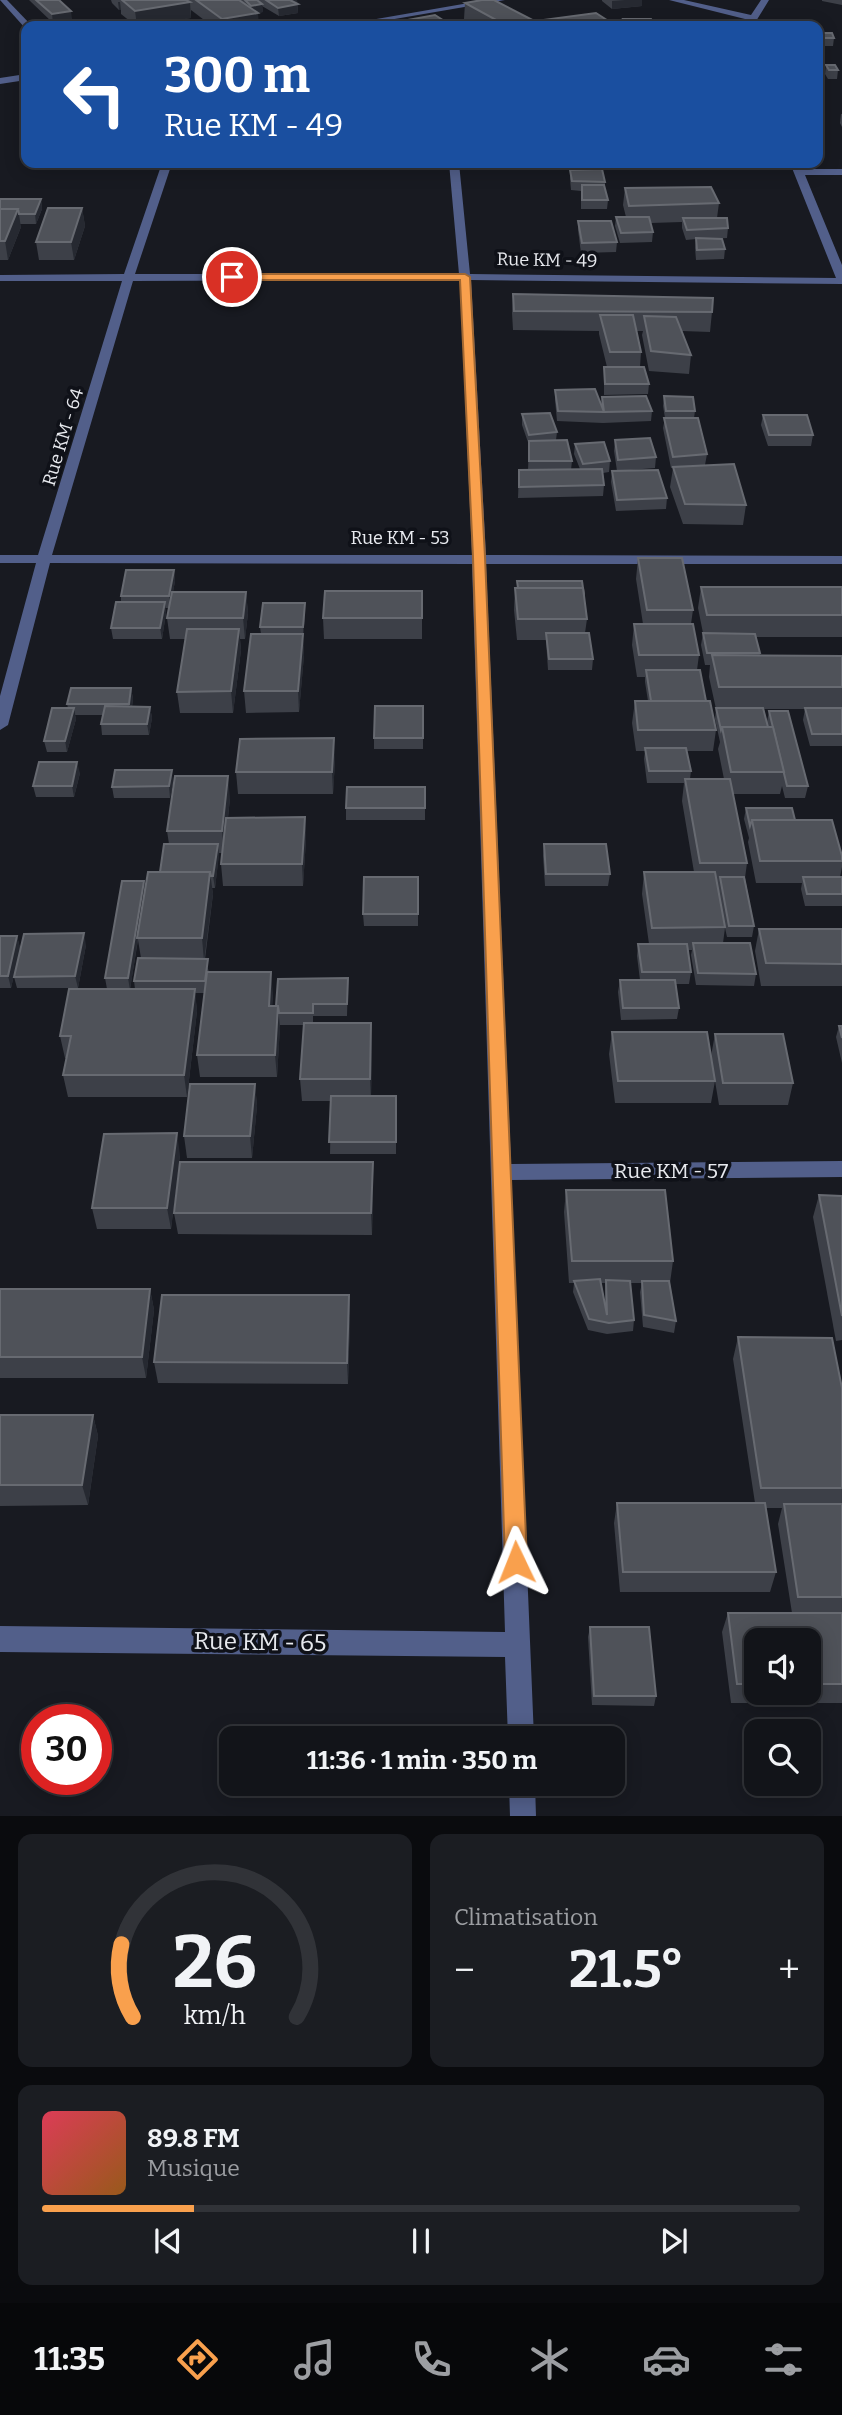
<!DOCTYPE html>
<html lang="fr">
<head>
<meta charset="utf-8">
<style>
  :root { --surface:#121419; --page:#1b1d22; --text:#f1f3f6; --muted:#9c9ea2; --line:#313338; --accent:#f9a04d }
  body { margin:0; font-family:Bitter,serif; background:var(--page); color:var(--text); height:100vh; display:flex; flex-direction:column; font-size:26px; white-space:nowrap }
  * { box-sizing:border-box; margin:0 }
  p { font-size:23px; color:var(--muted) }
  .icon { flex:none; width:38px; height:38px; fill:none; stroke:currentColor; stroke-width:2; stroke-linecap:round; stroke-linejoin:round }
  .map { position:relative; height:1816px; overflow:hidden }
  .details { display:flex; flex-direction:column; gap:18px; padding:18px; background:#0a0b0e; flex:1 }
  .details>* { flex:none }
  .top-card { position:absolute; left:21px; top:21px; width:802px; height:147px; border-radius:14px; box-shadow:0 4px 18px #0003,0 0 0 2px var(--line); background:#1a4fa0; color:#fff; overflow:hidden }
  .buttons { position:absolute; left:744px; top:1628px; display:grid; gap:14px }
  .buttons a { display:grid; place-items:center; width:77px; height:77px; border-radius:14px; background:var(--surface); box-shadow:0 4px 18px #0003,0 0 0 2px var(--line); font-size:35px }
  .speed { position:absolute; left:21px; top:1704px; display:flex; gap:14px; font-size:35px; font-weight:700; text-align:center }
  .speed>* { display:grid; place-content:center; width:91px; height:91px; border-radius:50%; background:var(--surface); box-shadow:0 4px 18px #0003,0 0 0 2px var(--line); line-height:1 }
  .speed .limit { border:10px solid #d22; background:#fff; color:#111 }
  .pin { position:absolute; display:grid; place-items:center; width:60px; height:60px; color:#fff; margin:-30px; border:4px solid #fff; border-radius:50%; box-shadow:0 2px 7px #0007 }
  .me { position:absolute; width:77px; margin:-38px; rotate:358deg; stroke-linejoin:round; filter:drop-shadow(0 0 5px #0008) }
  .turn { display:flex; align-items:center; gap:24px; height:147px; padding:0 28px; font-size:32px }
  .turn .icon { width:91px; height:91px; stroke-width:2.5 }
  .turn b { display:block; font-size:49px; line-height:60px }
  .big { font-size:52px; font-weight:700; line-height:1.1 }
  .details .tile { flex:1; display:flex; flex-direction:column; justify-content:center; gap:10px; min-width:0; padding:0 24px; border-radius:14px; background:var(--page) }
  .details .dial { align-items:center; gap:0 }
  .dial svg { height:182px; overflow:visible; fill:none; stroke:var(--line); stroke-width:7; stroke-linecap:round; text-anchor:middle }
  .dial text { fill:var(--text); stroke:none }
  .song { display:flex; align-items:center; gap:21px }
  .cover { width:84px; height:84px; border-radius:10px; background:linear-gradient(135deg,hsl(350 70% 55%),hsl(30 70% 35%)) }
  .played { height:7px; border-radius:4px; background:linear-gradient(90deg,var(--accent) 20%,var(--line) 20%) }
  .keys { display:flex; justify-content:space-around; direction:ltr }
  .heat { display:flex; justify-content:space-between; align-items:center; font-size:38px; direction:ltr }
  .details .tiles { flex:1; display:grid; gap:18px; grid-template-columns:1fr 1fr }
  .tile:last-child { grid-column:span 2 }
  .trip { position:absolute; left:219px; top:1726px; width:406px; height:70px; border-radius:14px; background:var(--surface); box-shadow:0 4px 18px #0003,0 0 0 2px var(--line); font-weight:700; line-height:70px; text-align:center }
  .dock { display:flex; height:112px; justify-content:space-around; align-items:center; background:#07080a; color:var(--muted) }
  .dock .icon { width:49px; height:49px }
  .dock .selected { color:var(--accent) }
  .dock b { font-size:32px; color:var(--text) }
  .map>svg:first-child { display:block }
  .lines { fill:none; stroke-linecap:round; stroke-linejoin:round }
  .minor { fill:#525f8a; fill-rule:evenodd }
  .wall { fill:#3d4048; fill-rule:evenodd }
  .shaded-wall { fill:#262931 }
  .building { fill:#4f5259; stroke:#676a71; stroke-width:2 }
  .route { fill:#f9a04d; stroke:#a26832; stroke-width:2 }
  .labels { text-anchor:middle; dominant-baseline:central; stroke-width:7; stroke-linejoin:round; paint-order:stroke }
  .far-street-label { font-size:18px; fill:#e7e9ee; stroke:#0f1118 }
  .street-label { font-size:21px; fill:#e7e9ee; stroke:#0f1118 }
  .near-street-label { font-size:24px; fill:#e7e9ee; stroke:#0f1118 }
</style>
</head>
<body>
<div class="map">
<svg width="842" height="1817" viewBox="0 0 842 1817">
  <rect width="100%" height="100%" fill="#181a21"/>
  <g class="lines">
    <g class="minor">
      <path d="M0,0H7L32,26L25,28Z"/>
      <path d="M486,0H505L354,26H336Z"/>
      <path d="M669,0H684L751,15L761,0H769L753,26H745L749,20Z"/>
      <path d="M26,74V80L0,84V78Z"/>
      <path d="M162,163H172L135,274H459L449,163H459L470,274L836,278L790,163H800L802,169H842V175H805L842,265V284L471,280L486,555L842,556V564H486L511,1164L842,1161V1177L511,1180L534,1738H508L505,1657L0,1652V1626L505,1632L472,564L50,563L8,725L0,730V696L36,563H0V555H38L122,281H0V275L124,274ZM460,280L472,555H52L133,281Z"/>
      <path d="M509,1783H535L536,1817H510Z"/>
    </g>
  </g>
  <g class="wall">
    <path d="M29,0H59L72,19L53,23Z"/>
    <path d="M111,0H297L298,13L279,16L262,6L263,12L257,13L259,26H212L191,10V18L136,26L121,14V10H119L112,3Z"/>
    <path d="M602,0H642V6L612,9L602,1Z"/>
    <path d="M822,0H842V5L822,1Z"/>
    <path d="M465,3L543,26V20L610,26H478L464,19Z"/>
    <path d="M402,21L449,24V26H402Z"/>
    <path d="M817,33L834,38L833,46H817Z"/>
    <path d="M826,65L838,70L837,79H828L825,74Z"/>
    <path d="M841,114H842V127L840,123Z"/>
    <path d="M570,170L605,182V188L608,200L607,209H581V191L571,190L570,179Z"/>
    <path d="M625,188L719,203L717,218L728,228L727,238L709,239L725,249L724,259L696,260L695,248L696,239L686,240L682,228V222L651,223L653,232L652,242L620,243L615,226L616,217H626L623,205Z"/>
    <path d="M0,199H41L42,209L36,224H20L21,227L8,260H0Z"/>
    <path d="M82,208L85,226L74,260H39L36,242Z"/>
    <path d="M578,221L617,242L616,252L581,253L578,230Z"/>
    <path d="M513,294L712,312L710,332L682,331L691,355L689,374L649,371L642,335L643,331H637L641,352L640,367L649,384L648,394L604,395V367H607L599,334V331L513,330L512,313Z"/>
    <path d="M555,390L601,405L602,397L652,411L651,421L603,423L557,421L555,400Z"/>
    <path d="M664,396L695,411L694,418L707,454L705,465L689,466L746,505L743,525L683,524L670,487L673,468H671L663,428L665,418L663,406Z"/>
    <path d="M522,414L557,432L556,440L572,461L571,470L580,469L574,454L575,444L610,461L609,472L603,473L604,485L603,496L518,498L519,470H528L529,445L522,425Z"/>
    <path d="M763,415L813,435L811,446H768L761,425Z"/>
    <path d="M615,440L656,457L655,468L618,471L667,498L666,509L616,511L611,482L612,471H617L614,451Z"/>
    <path d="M638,558L693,610L691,624L699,655L697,670L706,701L716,730L713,751H687L691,771L690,779H724L718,749L720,742L715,719L716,709L709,677L710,665H705L701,645L703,633L698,608L701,587H842V637H756L760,655L842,656V746H810L803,720L805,709H764L767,722L769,711L808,786L805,798H785L782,786L780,794H733L747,863L745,878L754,926L752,937H727L725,928L723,943L756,974L754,986L696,985L691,955L692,950H688L691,972L689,984H676L679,1008L677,1019L621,1020L618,992L620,980H640L637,956L638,944H649L642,894L644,872H694L682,801L684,783H647L644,759L645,751H636L632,723L635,701H648L645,682V677H637L632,645L634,624H643L636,579Z"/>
    <path d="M174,570L175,581L173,592H246L248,613L245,639H240L241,650L233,713H180L177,692L186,639H170L167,618L169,608H165L166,613L162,639H113L111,628L121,602V596Z"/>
    <path d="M517,581L587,619L585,633L593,659L592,670H548L546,640H517L514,610L515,588H517Z"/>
    <path d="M422,591V639H324L323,618Z"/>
    <path d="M305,614L303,638L304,655L299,712L246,713L244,691L261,634L260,627Z"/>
    <path d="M131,688L133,699L132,707H150L152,718L149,735H102L101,724L103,715H75L76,719L67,752H47L44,741L68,708L67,704Z"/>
    <path d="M423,706V749H374V738Z"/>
    <path d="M335,760L333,794H238L236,772Z"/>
    <path d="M80,773L74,797H36L33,786Z"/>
    <path d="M173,782L170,798H114L112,787Z"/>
    <path d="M425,787V820H346V808Z"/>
    <path d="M230,798L228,818L305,817L306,839L303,886H223L221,864L222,853H219L215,888H212L213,894L205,959L209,972L273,994L272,1006H276L348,978L347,1016H313V1023L372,1046L371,1096H396V1154H330L331,1101H302L300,1079L304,1025H280L277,1077H200L197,1055L204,993H195L197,1011L187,1097H68L63,1075L66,1058H65L60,1036L107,989L105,978L144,881L145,889L160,872L169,844L167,831ZM138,940L141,958L134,981L135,989H130Z"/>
    <path d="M746,808L795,820L842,856V867L840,877H842V906H805L801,889L802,883H756L748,842L749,838L744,819Z"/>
    <path d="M544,844L610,874L608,886H545L543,856Z"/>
    <path d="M418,877V926H364L363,914Z"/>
    <path d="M759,929H842V986H761L755,951Z"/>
    <path d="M0,936H17L20,948L11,988H0Z"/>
    <path d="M86,945L78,988H17L14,977Z"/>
    <path d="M839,1026H842V1063L836,1037Z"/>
    <path d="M612,1032L711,1056L715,1034L793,1083L788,1105H719L715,1081L711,1103H615L609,1054Z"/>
    <path d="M255,1084L257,1106L252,1158H187L184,1136Z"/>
    <path d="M180,1155L171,1229H97L92,1208Z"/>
    <path d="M373,1162V1184L372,1235L178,1234L174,1213Z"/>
    <path d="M566,1190L673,1261L670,1283L676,1321L674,1333L643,1327L640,1292L642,1283H630L634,1320L633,1331L607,1334L588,1330L573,1292L574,1283H569L564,1212ZM601,1283H605V1302Z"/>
    <path d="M819,1195L842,1196V1340L836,1341L813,1217Z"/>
    <path d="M0,1289H150L154,1310L146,1378H0Z"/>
    <path d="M349,1295L350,1316L348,1384L158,1383L154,1362Z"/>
    <path d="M738,1337L842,1388V1703H731L722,1632L728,1613H792L778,1524L782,1508H766L776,1572L770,1592H620L614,1523L617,1503H755L733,1359ZM756,1640H808V1692H756Z"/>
    <path d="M0,1415H93L98,1436L88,1505L0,1506Z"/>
    <path d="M590,1627L656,1696L654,1706L592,1705L588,1637Z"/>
  </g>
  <g class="shaded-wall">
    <path d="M290,0H297L298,13L279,16L278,8Z"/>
    <path d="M625,0H642V6L612,9V1Z"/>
    <path d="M118,2H120L121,10H119Z"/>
    <path d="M190,2L191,18L137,26L135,11Z"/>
    <path d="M262,4L263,12L251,14V6Z"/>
    <path d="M71,11L72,19L53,23L52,14Z"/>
    <path d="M258,13L259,26H222V19Z"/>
    <path d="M610,22V26H578Z"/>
    <path d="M41,199L42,209L36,224L35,214Z"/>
    <path d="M82,208L85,226L74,260L71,242Z"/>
    <path d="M18,209L21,227L8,260L5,241Z"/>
    <path d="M174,570L175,581L170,608L169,596Z"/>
    <path d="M246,592L248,613L245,639L243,618Z"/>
    <path d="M165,602L166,613L162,639L160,628Z"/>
    <path d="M305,603V614L303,638V627Z"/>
    <path d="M239,629L241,650L233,713L231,691Z"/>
    <path d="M303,634L304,655L299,712L298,691Z"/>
    <path d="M131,688L133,699L130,716L129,704Z"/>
    <path d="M150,707L152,718L149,735L147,724Z"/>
    <path d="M74,708L76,719L67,752L65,741Z"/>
    <path d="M334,738L335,760L333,794L332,772Z"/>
    <path d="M77,762L80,773L74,797L72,786Z"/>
    <path d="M172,770L173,782L170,798L169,786Z"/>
    <path d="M228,776L230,798L224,853L222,831Z"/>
    <path d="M305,817L306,839L303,886L302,864Z"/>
    <path d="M218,844L219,856L215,888L213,876Z"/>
    <path d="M210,872L213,894L204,961L202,938Z"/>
    <path d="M144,881L145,893L130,990L128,978Z"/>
    <path d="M84,933L86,945L78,988L75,976Z"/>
    <path d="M17,936L20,948L11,988L8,976Z"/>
    <path d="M271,972L273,994L271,1028L269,1006Z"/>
    <path d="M195,989L197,1011L187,1097L184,1075Z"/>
    <path d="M278,1006L280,1028L277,1077L275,1055Z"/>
    <path d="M371,1023L372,1046L371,1101L370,1079Z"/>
    <path d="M255,1084L257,1106L252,1158L250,1136Z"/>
    <path d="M177,1133L180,1155L171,1229L167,1208Z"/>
    <path d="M373,1162V1184L372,1235L371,1213Z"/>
    <path d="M150,1289L154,1310L146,1378L142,1357Z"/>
    <path d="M349,1295L350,1316L348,1384L347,1363Z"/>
    <path d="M93,1415L98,1436L88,1505L82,1485Z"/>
  </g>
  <g class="building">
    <path d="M36,0H59L71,11L52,14Z"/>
    <path d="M122,0H186L190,2L135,11Z"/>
    <path d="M196,0H239L258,13L222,19Z"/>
    <path d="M245,0H257L262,4L251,6Z"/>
    <path d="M266,0H290L298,4L278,8Z"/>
    <path d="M482,0H494L544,26H507L465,3Z"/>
    <path d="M596,13L610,22L578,26H555L543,20Z"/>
    <path d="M435,15L449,24L439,26H410L402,21Z"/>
    <path d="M623,19H651L656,26H626Z"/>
    <path d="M817,33H832L834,38H817Z"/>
    <path d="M826,65H835L838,70H829Z"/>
    <path d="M602,169L605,182L572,181L570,170Z"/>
    <path d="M582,185H604L608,200H582Z"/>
    <path d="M711,187L719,203L629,206L625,188Z"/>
    <path d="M0,199H41L35,214H19L18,209H0Z"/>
    <path d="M48,208H82L71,242H36Z"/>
    <path d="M0,209H18L5,241H0Z"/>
    <path d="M616,217H649L653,232L621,233Z"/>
    <path d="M683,218H727L728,228L687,230Z"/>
    <path d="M578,221H611L617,242L582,243Z"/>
    <path d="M696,238L722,239L725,249L697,250Z"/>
    <path d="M513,294L713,298L712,312L514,311Z"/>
    <path d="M600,315H633L641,352H610Z"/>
    <path d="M644,316L676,317L691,355L651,351Z"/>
    <path d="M604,367H644L649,384H605Z"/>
    <path d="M595,389L604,412L602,397L646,396L652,411L604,412L558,411L555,390Z"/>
    <path d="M664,396L693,397L695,411H666Z"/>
    <path d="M550,413L557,432L529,435L522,414Z"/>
    <path d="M763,415H807L813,435H769Z"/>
    <path d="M664,418H698L707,454L673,457Z"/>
    <path d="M650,438L656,457L618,460L615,440Z"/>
    <path d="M567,440L572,461H529V441Z"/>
    <path d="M604,442L610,461L583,464L575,444Z"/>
    <path d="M734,464L746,505L685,504L673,467Z"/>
    <path d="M602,469L604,485L519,487V470Z"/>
    <path d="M658,470L667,498L617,500L612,471Z"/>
    <path d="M638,558H682L693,610H647Z"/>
    <path d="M126,570H174L169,596H121Z"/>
    <path d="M517,581H582L584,595L583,588H518Z"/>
    <path d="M701,587H842V615H707Z"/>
    <path d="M515,588H583L587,619H518Z"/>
    <path d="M325,591H422V618H323Z"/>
    <path d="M172,592H246L243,618H167Z"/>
    <path d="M116,602H165L160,628H111Z"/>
    <path d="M263,603H305L303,627H260Z"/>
    <path d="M634,624H693L699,655H639Z"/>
    <path d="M187,629H239L231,691L177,692Z"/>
    <path d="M546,633H589L593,659H549Z"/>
    <path d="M703,633L755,634L760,653H707Z"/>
    <path d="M251,634H303L298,691H244Z"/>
    <path d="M712,655L842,656V687H719Z"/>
    <path d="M646,670H700L706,701H651Z"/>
    <path d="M71,688H131L129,704H67Z"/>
    <path d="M635,701H710L716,730H638Z"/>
    <path d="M105,706L150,707L147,724H101Z"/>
    <path d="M375,706H423V738H374Z"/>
    <path d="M52,708H74L65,741H44Z"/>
    <path d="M716,708H763L768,727H722L721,730Z"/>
    <path d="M805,708H842V734H812Z"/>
    <path d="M769,711H788L808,786H787Z"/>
    <path d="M722,727H773L784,772H731Z"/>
    <path d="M334,738L332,772H236L240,739Z"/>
    <path d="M645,748H686L691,771H649Z"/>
    <path d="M39,762H77L72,786H33Z"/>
    <path d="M115,770H172L169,786L112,787Z"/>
    <path d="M175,776H228L222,831H167Z"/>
    <path d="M685,779H730L747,863H700Z"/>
    <path d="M347,787H425V808H346Z"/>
    <path d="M746,808H792L795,820H752L750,826Z"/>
    <path d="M305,817L302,864H221L226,818Z"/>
    <path d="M752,820H832L842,856V861H760Z"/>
    <path d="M164,844H218L213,876H211L210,872H160Z"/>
    <path d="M544,844H606L610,874H546Z"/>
    <path d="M148,872H210L202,938H137Z"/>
    <path d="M644,872H715L725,927L652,928Z"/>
    <path d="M364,877H418V914H363Z"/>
    <path d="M720,877H744L754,926H729Z"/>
    <path d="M803,877H842V894H807Z"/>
    <path d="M122,881H144L128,978H105Z"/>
    <path d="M759,929H842V964L766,963Z"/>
    <path d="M84,933L75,976L14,977L24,934Z"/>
    <path d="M0,936H17L8,976H0Z"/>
    <path d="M693,943H750L756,974L698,973Z"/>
    <path d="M638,944H687L691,972H642Z"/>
    <path d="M138,958L208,959L205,981H134Z"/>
    <path d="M207,972H271L269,1006H278L275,1055H197Z"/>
    <path d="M348,978L347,1004H313V1013H279L278,1006H276L278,979Z"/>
    <path d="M620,980H675L679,1008H623Z"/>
    <path d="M69,989H195L184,1075H63L71,1036H60Z"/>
    <path d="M304,1023H371L370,1079H300Z"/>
    <path d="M839,1026H842V1038Z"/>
    <path d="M612,1032H707L715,1081H618Z"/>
    <path d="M715,1034H783L793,1083H723Z"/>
    <path d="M190,1084H255L250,1136H184Z"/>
    <path d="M331,1096H396V1142H329Z"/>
    <path d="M177,1133L167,1208H92L104,1134Z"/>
    <path d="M180,1162H373L371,1213H174Z"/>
    <path d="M566,1190H665L673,1261H572Z"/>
    <path d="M819,1195L842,1196V1316Z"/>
    <path d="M600,1279L607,1315L606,1280L630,1281L634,1320L609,1323L589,1319L574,1281Z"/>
    <path d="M642,1281H669L676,1321L644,1315Z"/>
    <path d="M0,1289H150L142,1357H0Z"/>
    <path d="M162,1295H349L347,1363L154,1362Z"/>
    <path d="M738,1337L832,1338L842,1388V1488H761Z"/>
    <path d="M0,1415H93L82,1485H0Z"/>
    <path d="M617,1503H765L776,1572H623Z"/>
    <path d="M784,1504H842V1597H798Z"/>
    <path d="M728,1613H842V1684H808V1640H756V1684H737Z"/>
    <path d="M590,1627H649L656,1696H594Z"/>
  </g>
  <path class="route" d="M465,274L470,277L485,557L527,1562L524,1569L516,1573L508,1569L505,1562L473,557L460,280H232L227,277L232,274Z"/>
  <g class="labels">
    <g class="far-street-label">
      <text transform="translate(547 260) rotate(1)">Rue KM - 49</text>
      <text transform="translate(63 437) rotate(-73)">Rue KM - 64</text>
      <text x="400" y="538">Rue KM - 53</text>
    </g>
    <g class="street-label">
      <text x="671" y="1171">Rue KM - 57</text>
    </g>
    <g class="near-street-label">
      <text transform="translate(260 1642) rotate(1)">Rue KM - 65</text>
    </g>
  </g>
</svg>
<div class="buttons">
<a><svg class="icon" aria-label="sound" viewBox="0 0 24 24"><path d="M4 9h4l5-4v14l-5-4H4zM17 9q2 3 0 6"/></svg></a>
<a><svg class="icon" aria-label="search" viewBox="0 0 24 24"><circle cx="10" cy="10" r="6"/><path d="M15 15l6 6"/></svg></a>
</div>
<div class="speed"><div class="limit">30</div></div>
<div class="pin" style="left:232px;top:277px;background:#d93025"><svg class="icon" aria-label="arrive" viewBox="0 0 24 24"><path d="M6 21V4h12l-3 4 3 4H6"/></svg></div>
<svg class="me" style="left:516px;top:1562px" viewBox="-20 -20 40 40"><path d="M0-17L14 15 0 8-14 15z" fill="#f9a04d" stroke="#fff" stroke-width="4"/></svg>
<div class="trip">11:36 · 1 min · 350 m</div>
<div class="top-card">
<div class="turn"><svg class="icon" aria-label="left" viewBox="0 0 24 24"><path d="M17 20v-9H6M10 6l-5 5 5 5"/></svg><div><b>300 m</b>Rue KM - 49</div></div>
</div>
</div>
<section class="details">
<div class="tiles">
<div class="tile dial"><svg viewBox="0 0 100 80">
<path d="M14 69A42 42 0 1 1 86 69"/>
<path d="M14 69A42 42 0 0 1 9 37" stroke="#f9a04d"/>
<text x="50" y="56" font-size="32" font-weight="700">26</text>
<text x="50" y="72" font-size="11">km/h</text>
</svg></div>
<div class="tile"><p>Climatisation</p>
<div class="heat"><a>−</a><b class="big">21.5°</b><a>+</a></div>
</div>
<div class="tile">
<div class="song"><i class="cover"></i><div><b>89.8 FM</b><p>Musique</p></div></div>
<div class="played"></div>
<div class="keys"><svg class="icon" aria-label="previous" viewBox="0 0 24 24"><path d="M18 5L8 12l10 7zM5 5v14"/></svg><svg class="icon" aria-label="pause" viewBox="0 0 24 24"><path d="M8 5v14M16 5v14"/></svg><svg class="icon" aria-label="next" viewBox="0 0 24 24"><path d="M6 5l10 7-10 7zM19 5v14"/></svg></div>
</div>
</div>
</section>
<nav class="dock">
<b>11:35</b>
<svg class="icon selected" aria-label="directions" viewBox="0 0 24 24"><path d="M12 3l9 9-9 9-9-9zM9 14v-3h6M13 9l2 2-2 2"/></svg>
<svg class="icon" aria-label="music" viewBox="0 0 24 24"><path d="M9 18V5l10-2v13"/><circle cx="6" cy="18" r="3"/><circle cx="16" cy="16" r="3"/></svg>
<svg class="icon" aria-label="phone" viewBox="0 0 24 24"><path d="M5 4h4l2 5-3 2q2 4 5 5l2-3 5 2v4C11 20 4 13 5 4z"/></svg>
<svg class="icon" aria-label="climate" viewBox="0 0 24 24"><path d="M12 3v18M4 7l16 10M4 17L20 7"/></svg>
<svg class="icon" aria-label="car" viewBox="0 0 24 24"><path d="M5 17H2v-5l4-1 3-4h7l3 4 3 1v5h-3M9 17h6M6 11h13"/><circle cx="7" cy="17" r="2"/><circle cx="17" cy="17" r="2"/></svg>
<svg class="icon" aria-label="filters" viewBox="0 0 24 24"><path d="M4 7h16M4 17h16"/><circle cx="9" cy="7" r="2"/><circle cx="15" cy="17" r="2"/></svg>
</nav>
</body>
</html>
